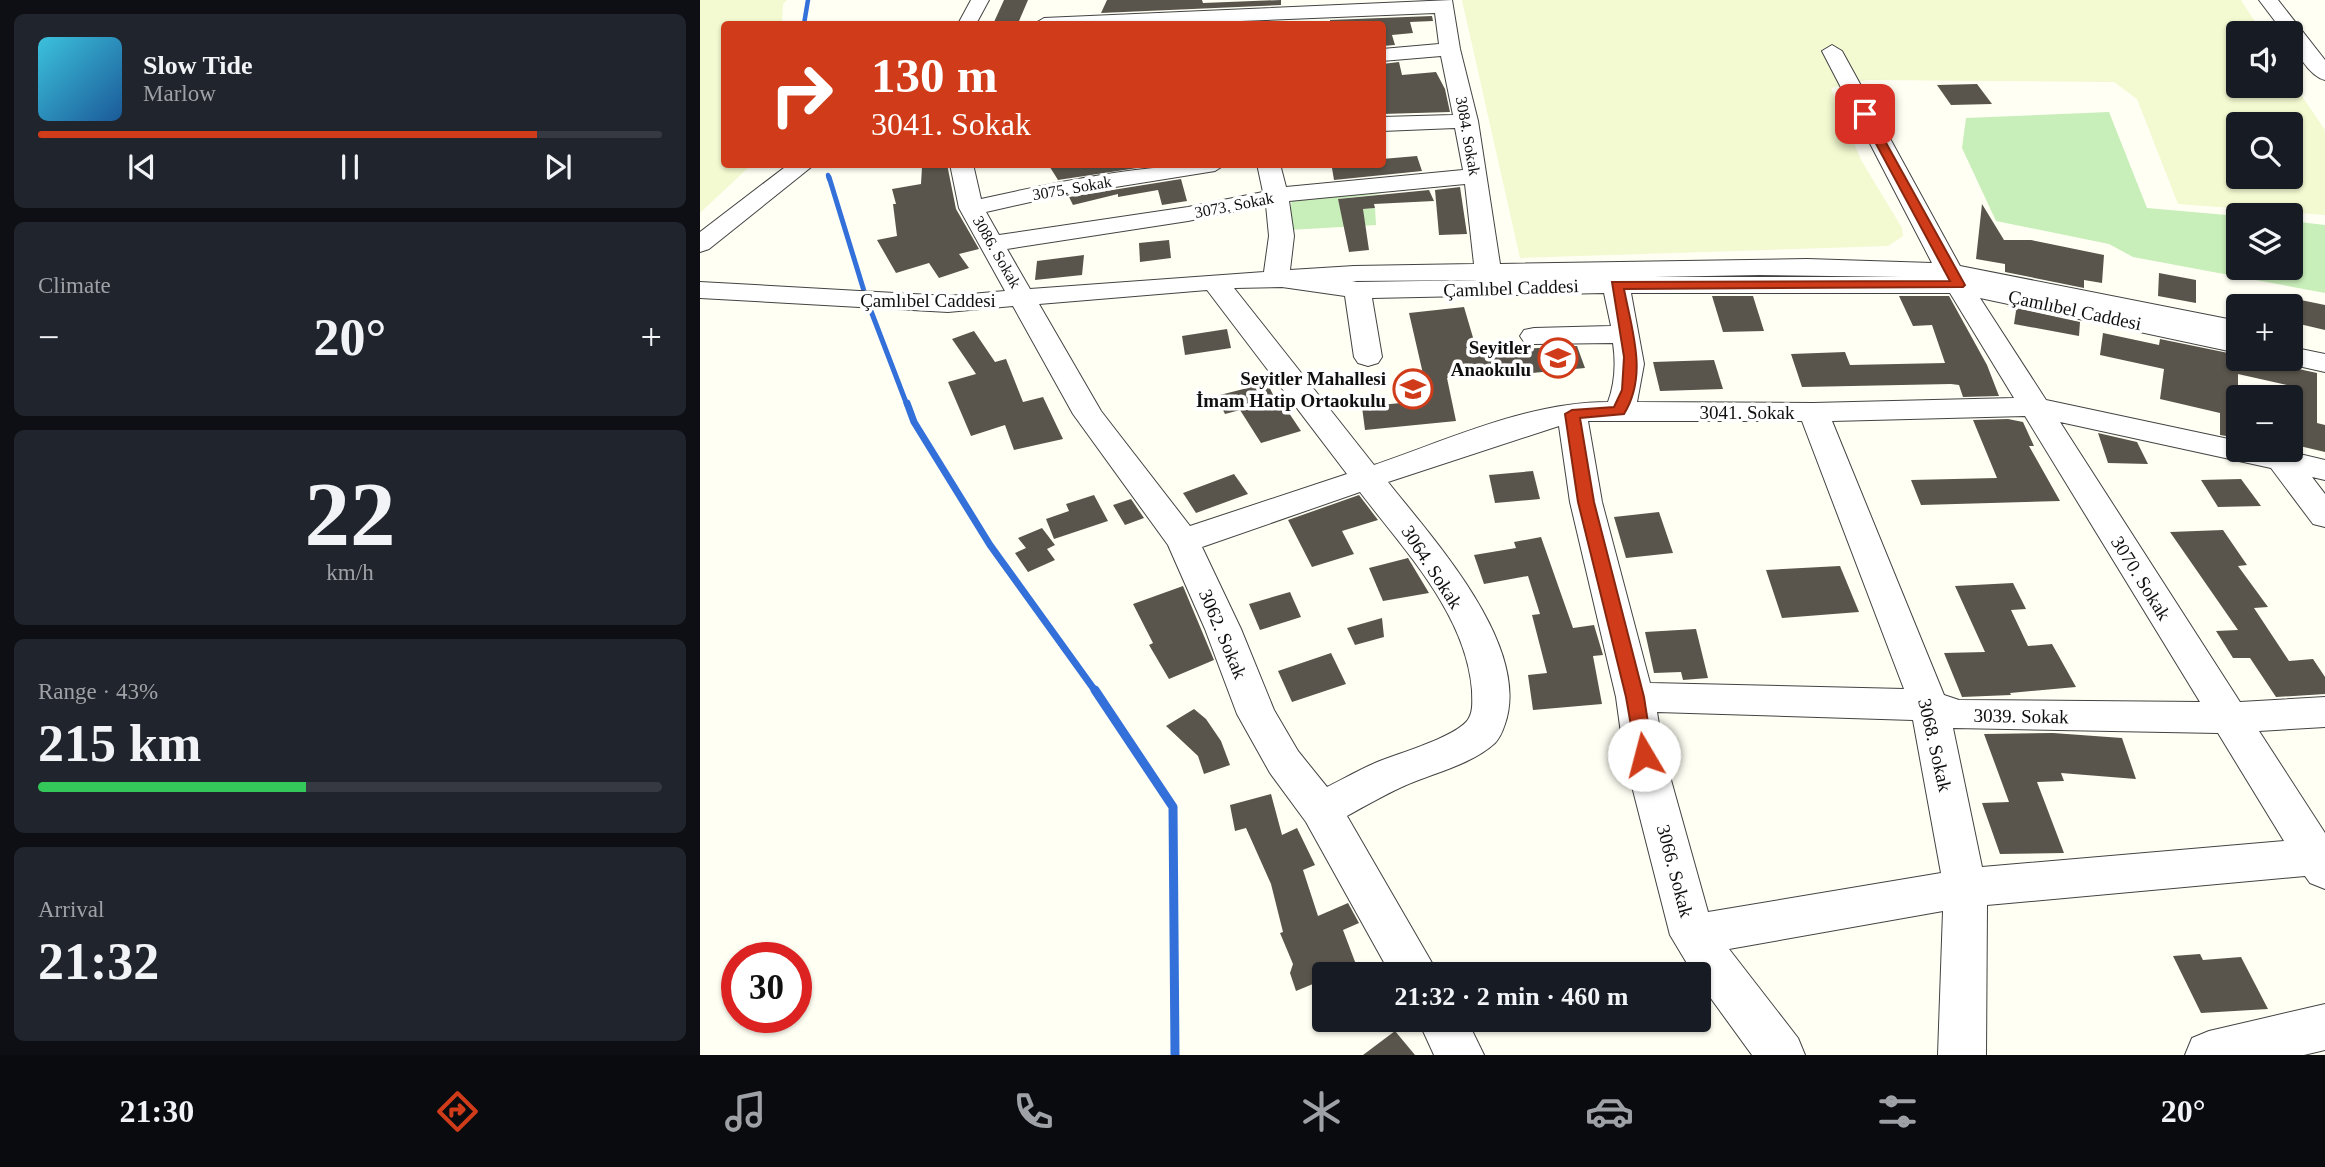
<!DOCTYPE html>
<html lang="en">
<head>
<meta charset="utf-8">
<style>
  :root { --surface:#171b24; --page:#20242c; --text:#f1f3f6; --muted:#9ea1a6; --line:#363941; --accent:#d03c19 }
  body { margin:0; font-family:Georgia,serif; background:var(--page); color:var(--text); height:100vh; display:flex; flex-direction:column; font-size:26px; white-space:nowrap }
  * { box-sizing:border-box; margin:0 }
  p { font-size:23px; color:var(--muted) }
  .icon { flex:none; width:38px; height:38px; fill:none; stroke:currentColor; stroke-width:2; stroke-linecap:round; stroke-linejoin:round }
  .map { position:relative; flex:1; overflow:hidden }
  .panel { display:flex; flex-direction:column; gap:14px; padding:14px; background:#0d0f14; width:700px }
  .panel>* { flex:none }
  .hud { position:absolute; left:21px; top:21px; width:665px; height:147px; border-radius:7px; box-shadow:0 2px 5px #0004; background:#d03c19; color:#fff; overflow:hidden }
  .buttons { position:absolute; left:1526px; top:21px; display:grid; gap:14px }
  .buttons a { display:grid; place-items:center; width:77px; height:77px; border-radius:7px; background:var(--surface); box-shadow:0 2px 5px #0004; font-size:35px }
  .speed { position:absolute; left:21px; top:942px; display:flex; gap:14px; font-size:35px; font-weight:700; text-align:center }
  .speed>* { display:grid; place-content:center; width:91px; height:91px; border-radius:50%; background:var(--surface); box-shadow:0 2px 5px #0004; line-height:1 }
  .speed .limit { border:10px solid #d22; background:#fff; color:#111 }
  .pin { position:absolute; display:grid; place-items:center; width:60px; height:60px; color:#fff; margin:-30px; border-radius:14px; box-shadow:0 4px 10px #0006 }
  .me { position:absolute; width:77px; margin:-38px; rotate:352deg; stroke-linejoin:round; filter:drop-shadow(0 0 5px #0008) }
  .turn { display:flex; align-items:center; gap:24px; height:147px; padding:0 35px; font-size:32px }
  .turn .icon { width:91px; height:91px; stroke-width:2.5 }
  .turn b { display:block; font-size:49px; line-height:60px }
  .big { font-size:52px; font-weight:700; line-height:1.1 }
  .panel .widget { flex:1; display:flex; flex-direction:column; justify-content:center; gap:10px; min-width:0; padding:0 24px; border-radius:10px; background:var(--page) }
  .panel .dial { align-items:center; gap:0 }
  .dial b { font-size:91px; line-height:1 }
  .song { display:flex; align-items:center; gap:21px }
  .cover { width:84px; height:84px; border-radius:10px; background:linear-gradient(135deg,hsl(190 70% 55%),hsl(210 70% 35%)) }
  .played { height:7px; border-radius:4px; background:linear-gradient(90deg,var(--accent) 80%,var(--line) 80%) }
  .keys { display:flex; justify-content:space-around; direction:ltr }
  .heat { display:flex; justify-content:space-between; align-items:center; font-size:38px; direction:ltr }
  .charge { height:10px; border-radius:5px; background:linear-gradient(90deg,#34c759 43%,var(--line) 0) }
  .trip { position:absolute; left:612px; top:962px; width:399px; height:70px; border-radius:7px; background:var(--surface); box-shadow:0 2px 5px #0004; font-weight:700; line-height:70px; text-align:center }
  .menu { display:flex; height:112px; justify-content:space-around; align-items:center; background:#090b0e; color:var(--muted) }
  .menu .icon { width:49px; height:49px }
  .menu .active { color:var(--accent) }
  .menu b { font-size:32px; color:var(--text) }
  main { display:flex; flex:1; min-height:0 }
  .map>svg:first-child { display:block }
  .farmland { fill:#f3f9d0; fill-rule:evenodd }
  .green { fill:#c8eeb9 }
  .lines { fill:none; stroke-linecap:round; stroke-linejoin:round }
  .stream-far3 { stroke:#3370da; stroke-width:4.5 }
  .stream-far2 { stroke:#3370da; stroke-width:5 }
  .stream-far1 { stroke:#3370da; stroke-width:7 }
  .stream { stroke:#3370da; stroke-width:9 }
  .building { fill:#5a554c }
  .minor-casing { stroke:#434343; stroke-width:2 }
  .minor { fill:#fff; fill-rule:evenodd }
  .route { fill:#d03c19; stroke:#872710; stroke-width:2 }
  .labels { text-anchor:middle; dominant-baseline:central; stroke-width:7; stroke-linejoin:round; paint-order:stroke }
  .far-street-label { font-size:16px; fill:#101010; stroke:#fff }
  .street-label { font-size:19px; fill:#101010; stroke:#fff }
  .poi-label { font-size:19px; font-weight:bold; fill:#101010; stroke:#fff; text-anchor:end }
</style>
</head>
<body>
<main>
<section class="panel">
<div class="widget">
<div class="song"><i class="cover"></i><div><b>Slow Tide</b><p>Marlow</p></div></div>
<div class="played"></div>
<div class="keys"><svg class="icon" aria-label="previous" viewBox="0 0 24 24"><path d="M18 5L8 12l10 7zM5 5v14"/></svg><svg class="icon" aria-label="pause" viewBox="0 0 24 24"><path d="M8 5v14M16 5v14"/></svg><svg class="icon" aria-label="next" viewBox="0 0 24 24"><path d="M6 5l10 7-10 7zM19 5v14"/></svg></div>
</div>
<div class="widget"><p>Climate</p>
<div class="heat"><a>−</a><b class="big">20°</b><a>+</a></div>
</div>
<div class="widget dial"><b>22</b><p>km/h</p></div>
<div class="widget"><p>Range · 43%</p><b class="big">215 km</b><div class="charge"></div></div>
<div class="widget"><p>Arrival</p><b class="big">21:32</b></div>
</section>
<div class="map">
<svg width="1625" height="1055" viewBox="0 0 1625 1055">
  <rect width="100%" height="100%" fill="#fffff4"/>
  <g class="farmland">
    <path d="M0,0H87L83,4L82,24H24V164L51,165L0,213Z"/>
    <path d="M762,0H1541L1562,33H1538V86H1591V80L1625,130V215L1478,204L1437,99L1414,82L1167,80L1131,88L1161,160L1202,228L1203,236L1188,246L820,258ZM1538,124H1591V177H1538Z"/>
  </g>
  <g class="green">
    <path d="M1409,112L1447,208L1538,216V268H1591V221L1625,225V293L1433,257L1409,244L1296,221L1262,148L1266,118Z"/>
    <path d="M680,189V194L638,199L641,211L675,208L676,225L588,230L592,198Z"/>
  </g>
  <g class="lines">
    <g class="stream-far3">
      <path d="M104,24L108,0"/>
      <path d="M128,175L129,179"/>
    </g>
    <g class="stream-far2">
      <path d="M129,177L164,291"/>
      <path d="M171,311L207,405"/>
    </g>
    <path class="stream-far1" d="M207,403L214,422L290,545L396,692"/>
    <path class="stream" d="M395,690L473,807L475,1055"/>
  </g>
  <g class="building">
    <path d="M304,0H328L319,21L294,22Z"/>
    <path d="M407,0H502L503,3L581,0V5L401,13Z"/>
    <path d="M732,16L733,21L710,22L713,33L692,35L695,45L682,46V23H630V20Z"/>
    <path d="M699,62L702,75L736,72L745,89L750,112L682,114V64Z"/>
    <path d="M1277,84L1292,104L1251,105L1237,85Z"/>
    <path d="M717,156L722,171L634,180L632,168L682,164V159Z"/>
    <path d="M236,164H247L256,209L279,249L259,254L269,268L239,278L229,263L196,273L177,240L197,236L193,204H196L192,189L221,184L222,167Z"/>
    <path d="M348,164H457V165L358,180Z"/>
    <path d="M481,179L487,201L462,205L458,190L418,197V194L373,205L369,197Z"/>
    <path d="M760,187L767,234L739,235L735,190Z"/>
    <path d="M729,190L734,201L674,204L675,208L663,209L669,250L649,252L638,199Z"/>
    <path d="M1282,204L1304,240H1331L1404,255L1402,283L1384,280V288L1305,272V264L1276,259Z"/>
    <path d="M469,240L471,258L440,262L439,243Z"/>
    <path d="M384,255L382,275L335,280L337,261Z"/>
    <path d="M1459,273L1496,280V303L1458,296Z"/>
    <path d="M1012,296H1053L1064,331L1023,332Z"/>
    <path d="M1199,296H1249L1287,365L1299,396L1263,397L1259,385L1251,384L1102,387L1091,354L1145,352L1150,365L1245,363L1232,325L1213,326Z"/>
    <path d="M1591,298L1625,305V330L1591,322Z"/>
    <path d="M1307,306L1380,322L1379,336L1314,324L1316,311Z"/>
    <path d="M764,307L777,351L877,346L885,368L820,374L818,370L747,378L756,421L665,430L662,407L729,400L709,313Z"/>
    <path d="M527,329L531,348L485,355L482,336Z"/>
    <path d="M274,331L295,362L306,359L323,402L343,397L363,439L314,450L305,425L271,436L248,382L276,374L252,339Z"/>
    <path d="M1403,333L1459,345L1460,339L1538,355V359H1576L1580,365L1617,373V423L1625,425V452L1591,444V386L1538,374V438L1520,435V413L1460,399L1464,369L1400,355Z"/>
    <path d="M1014,360L1023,389L960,391L953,362Z"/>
    <path d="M567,383L580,408L585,407L601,431L561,443L540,410L525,414L516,396Z"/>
    <path d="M1308,419L1323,422L1334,446H1329L1360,501L1221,505L1211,480L1297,478L1273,420Z"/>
    <path d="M1398,433L1437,442L1448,464L1408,463Z"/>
    <path d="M833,471L840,499L795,503L789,475Z"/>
    <path d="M534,474L548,494L496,513L483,493Z"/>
    <path d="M1541,479L1561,506L1518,507L1501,480Z"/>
    <path d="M394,495L408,521L354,539L346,519L369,511L366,504Z"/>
    <path d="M659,495L678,520L642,531L654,554L612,567L588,520Z"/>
    <path d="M431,499L444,518L425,525L413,505Z"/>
    <path d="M959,512L973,553L926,558L914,517Z"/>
    <path d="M342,528L355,545L347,549L355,560L328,572L315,553L326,548L318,538Z"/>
    <path d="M1523,530L1547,565L1538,566L1568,607L1554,608L1589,661L1613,659L1625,677V694L1576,697L1550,658H1533L1516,631L1538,630L1470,532Z"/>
    <path d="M841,537L873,628L894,625L903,655L893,656L902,704L833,710L828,675L847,673L832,615L840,614L828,576L784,584L774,555L816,548L814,542Z"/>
    <path d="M708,558L729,593L683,601L669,568Z"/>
    <path d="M1140,566L1159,612L1082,618L1066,570Z"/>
    <path d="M1313,583L1326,609L1311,610L1328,646L1352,644L1376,687L1310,693L1311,695L1262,697L1244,653L1285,652L1255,586Z"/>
    <path d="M483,586L514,660L469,679L449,645L453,643L433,604Z"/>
    <path d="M590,592L601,617L560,630L549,604Z"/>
    <path d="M682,618L684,637L655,645L647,628Z"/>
    <path d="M996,629L1008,678L983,680L981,672L954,673L945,632Z"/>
    <path d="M631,653L646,684L592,702L578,671Z"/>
    <path d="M494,709L506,719L521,741L530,765L504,774L498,756L466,726Z"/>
    <path d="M1353,733L1422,738L1436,779L1361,773L1364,781L1337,782L1364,853L1300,854L1282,803L1309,802L1284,734Z"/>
    <path d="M571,794L582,835L597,828L615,865L603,870L618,916L648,903L659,923L643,930L660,975H625V979L596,991L590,973L593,964L580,933L583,932L571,884L546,828L535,831L530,805Z"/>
    <path d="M1500,954L1503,960L1541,957L1568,1009L1501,1013L1473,956Z"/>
    <path d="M695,1031L715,1055H663Z"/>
  </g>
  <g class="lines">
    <g class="minor-casing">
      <g id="minor">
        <path d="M271,0H289L276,24H258Z"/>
        <path d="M752,0L760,49L778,121L800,264L1107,259L1232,263L1122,51L1132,45L1142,51L1260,266L1538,321V353L1280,298L1346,400L1538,441V450H1583L1625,460V480L1612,477L1625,494V527L1613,524L1571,468L1360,422L1540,702L1625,697V727L1559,731L1625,833V889L1610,883L1605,876L1287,905L1286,1055H1238L1243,911L1029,949L1098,1038L1105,1055H1052L999,982V975H994L970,935L924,755L916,697L870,502L859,426L688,482C733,539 832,646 805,724C803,730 800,738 795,743C771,765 733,773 704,786C684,795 665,806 647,816L739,975H691L606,822L570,773L537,714L505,629L468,545L373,414L313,306L248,312L0,298V282L248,296L305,291L259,208L250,164H273L281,199C362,181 443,164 526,164L515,171L353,197L286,212L299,235L488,207L563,192L557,164H580L586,187L763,170L755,128L682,131V117L753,115L741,56L682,61V49L739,44L735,13L466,24H334L344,18ZM765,184L774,264L654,266L590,270L594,236L589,201ZM566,205L569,236L564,272L330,289L307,249L488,221ZM1059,275L1201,277H954ZM787,280L657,282L652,281ZM582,287L645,296L654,357L658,363L668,366L678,363L682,357L672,298L904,293L911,326L834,328L824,330L820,336L824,342L834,344L913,343C916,363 915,383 908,402C828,402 748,440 674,465L534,288ZM507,290L647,474L490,526L401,411L339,304ZM931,293H1250L1314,398L1113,403L937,402L944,364ZM1325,416L1500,702L1259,700L1244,695L1132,421ZM888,421H1102L1204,689L950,683L902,502ZM660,492C704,550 766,614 772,690C772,700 774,712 767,721C753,738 696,754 675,763C659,770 643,779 627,787L598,751L574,710L541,629L502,547ZM957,712L1213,720L1241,873L1008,912L964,755ZM1253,728L1518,733L1584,841L1282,867Z"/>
        <path d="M1559,0H1578L1625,60V80C1610,77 1591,48 1591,33H1584Z"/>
        <path d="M89,164H115L9,249L0,252V232Z"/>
        <path d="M1591,347L1625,354V372L1581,362L1579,359H1591Z"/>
        <path d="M1625,1004V1050L1604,1055H1485L1492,1038L1509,1031Z"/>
        <path d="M718,1020H767L784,1055H734Z"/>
      </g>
    </g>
    <use href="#minor" class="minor"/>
  </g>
  <path class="route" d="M1165,110L1170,114L1265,285L1263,287L924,289C932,331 948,375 924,414L880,418L894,502L944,697L953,755L950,760H937L926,697L878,502L865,414L872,410L914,407L922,390L924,357L912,282L1250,281L1160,114Z"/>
  <defs>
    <g id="school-ring" transform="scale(2.0125)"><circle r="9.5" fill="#fff" stroke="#d03c19" stroke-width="1.5"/><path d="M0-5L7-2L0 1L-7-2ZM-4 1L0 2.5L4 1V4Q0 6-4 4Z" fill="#d03c19"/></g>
  </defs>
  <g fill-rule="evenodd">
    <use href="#school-ring" x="858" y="358"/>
    <use href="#school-ring" x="713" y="389"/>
  </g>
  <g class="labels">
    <g class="far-street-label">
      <text transform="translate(768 136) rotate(80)">3084. Sokak</text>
      <text transform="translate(372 188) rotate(-10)">3075. Sokak</text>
      <text transform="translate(534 205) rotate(-11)">3073. Sokak</text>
      <text transform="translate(297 252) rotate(60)">3086. Sokak</text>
    </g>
    <g class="street-label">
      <text transform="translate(811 288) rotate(-2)">Çamlıbel Caddesi</text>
      <text x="228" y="300">Çamlıbel Caddesi</text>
      <text transform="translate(1375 310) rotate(12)">Çamlıbel Caddesi</text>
      <text x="1047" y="412">3041. Sokak</text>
      <text transform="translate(732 567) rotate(57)">3064. Sokak</text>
      <text transform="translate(1441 578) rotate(58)">3070. Sokak</text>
      <text transform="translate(523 634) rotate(67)">3062. Sokak</text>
      <text transform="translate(1321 716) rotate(1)">3039. Sokak</text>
      <text transform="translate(1235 745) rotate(77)">3068. Sokak</text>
      <text transform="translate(975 871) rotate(75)">3066. Sokak</text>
    </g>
    <g class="poi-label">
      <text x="831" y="347">Seyitler<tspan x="831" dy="22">Anaokulu</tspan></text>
      <text x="686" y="378">Seyitler Mahallesi<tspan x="686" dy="22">İmam Hatip Ortaokulu</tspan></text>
    </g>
  </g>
</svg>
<div class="buttons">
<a><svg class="icon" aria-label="sound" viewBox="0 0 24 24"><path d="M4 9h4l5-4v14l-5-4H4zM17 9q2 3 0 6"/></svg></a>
<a><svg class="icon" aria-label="search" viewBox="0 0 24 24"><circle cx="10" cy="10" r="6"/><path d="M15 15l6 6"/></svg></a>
<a><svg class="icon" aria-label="layers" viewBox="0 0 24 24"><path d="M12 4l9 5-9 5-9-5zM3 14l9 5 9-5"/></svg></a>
<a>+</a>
<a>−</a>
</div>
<div class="speed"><div class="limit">30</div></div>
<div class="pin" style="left:1165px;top:114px;background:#d93025"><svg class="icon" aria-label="arrive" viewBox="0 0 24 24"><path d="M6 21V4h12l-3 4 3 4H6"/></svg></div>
<svg class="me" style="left:944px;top:755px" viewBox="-20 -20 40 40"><circle r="19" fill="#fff"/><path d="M0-13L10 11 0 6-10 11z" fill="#d03c19"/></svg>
<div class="trip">21:32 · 2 min · 460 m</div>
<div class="hud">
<div class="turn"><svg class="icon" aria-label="right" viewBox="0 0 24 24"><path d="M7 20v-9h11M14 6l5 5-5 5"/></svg><div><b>130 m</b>3041. Sokak</div></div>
</div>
</div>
</main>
<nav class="menu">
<b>21:30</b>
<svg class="icon active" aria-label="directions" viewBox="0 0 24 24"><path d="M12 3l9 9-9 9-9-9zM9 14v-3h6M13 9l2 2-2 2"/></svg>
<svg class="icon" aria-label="music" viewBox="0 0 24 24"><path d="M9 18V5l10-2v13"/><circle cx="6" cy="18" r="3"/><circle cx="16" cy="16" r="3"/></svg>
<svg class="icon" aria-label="phone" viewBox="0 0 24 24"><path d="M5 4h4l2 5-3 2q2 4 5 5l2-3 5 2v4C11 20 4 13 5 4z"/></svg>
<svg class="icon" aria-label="climate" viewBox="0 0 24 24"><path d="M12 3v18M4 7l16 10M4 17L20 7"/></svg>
<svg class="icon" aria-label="car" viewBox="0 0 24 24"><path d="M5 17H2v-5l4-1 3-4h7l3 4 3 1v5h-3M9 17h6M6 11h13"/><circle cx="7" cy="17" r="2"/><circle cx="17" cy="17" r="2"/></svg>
<svg class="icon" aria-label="filters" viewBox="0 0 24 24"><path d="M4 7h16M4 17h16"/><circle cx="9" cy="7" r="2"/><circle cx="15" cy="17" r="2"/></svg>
<b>20°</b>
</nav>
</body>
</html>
